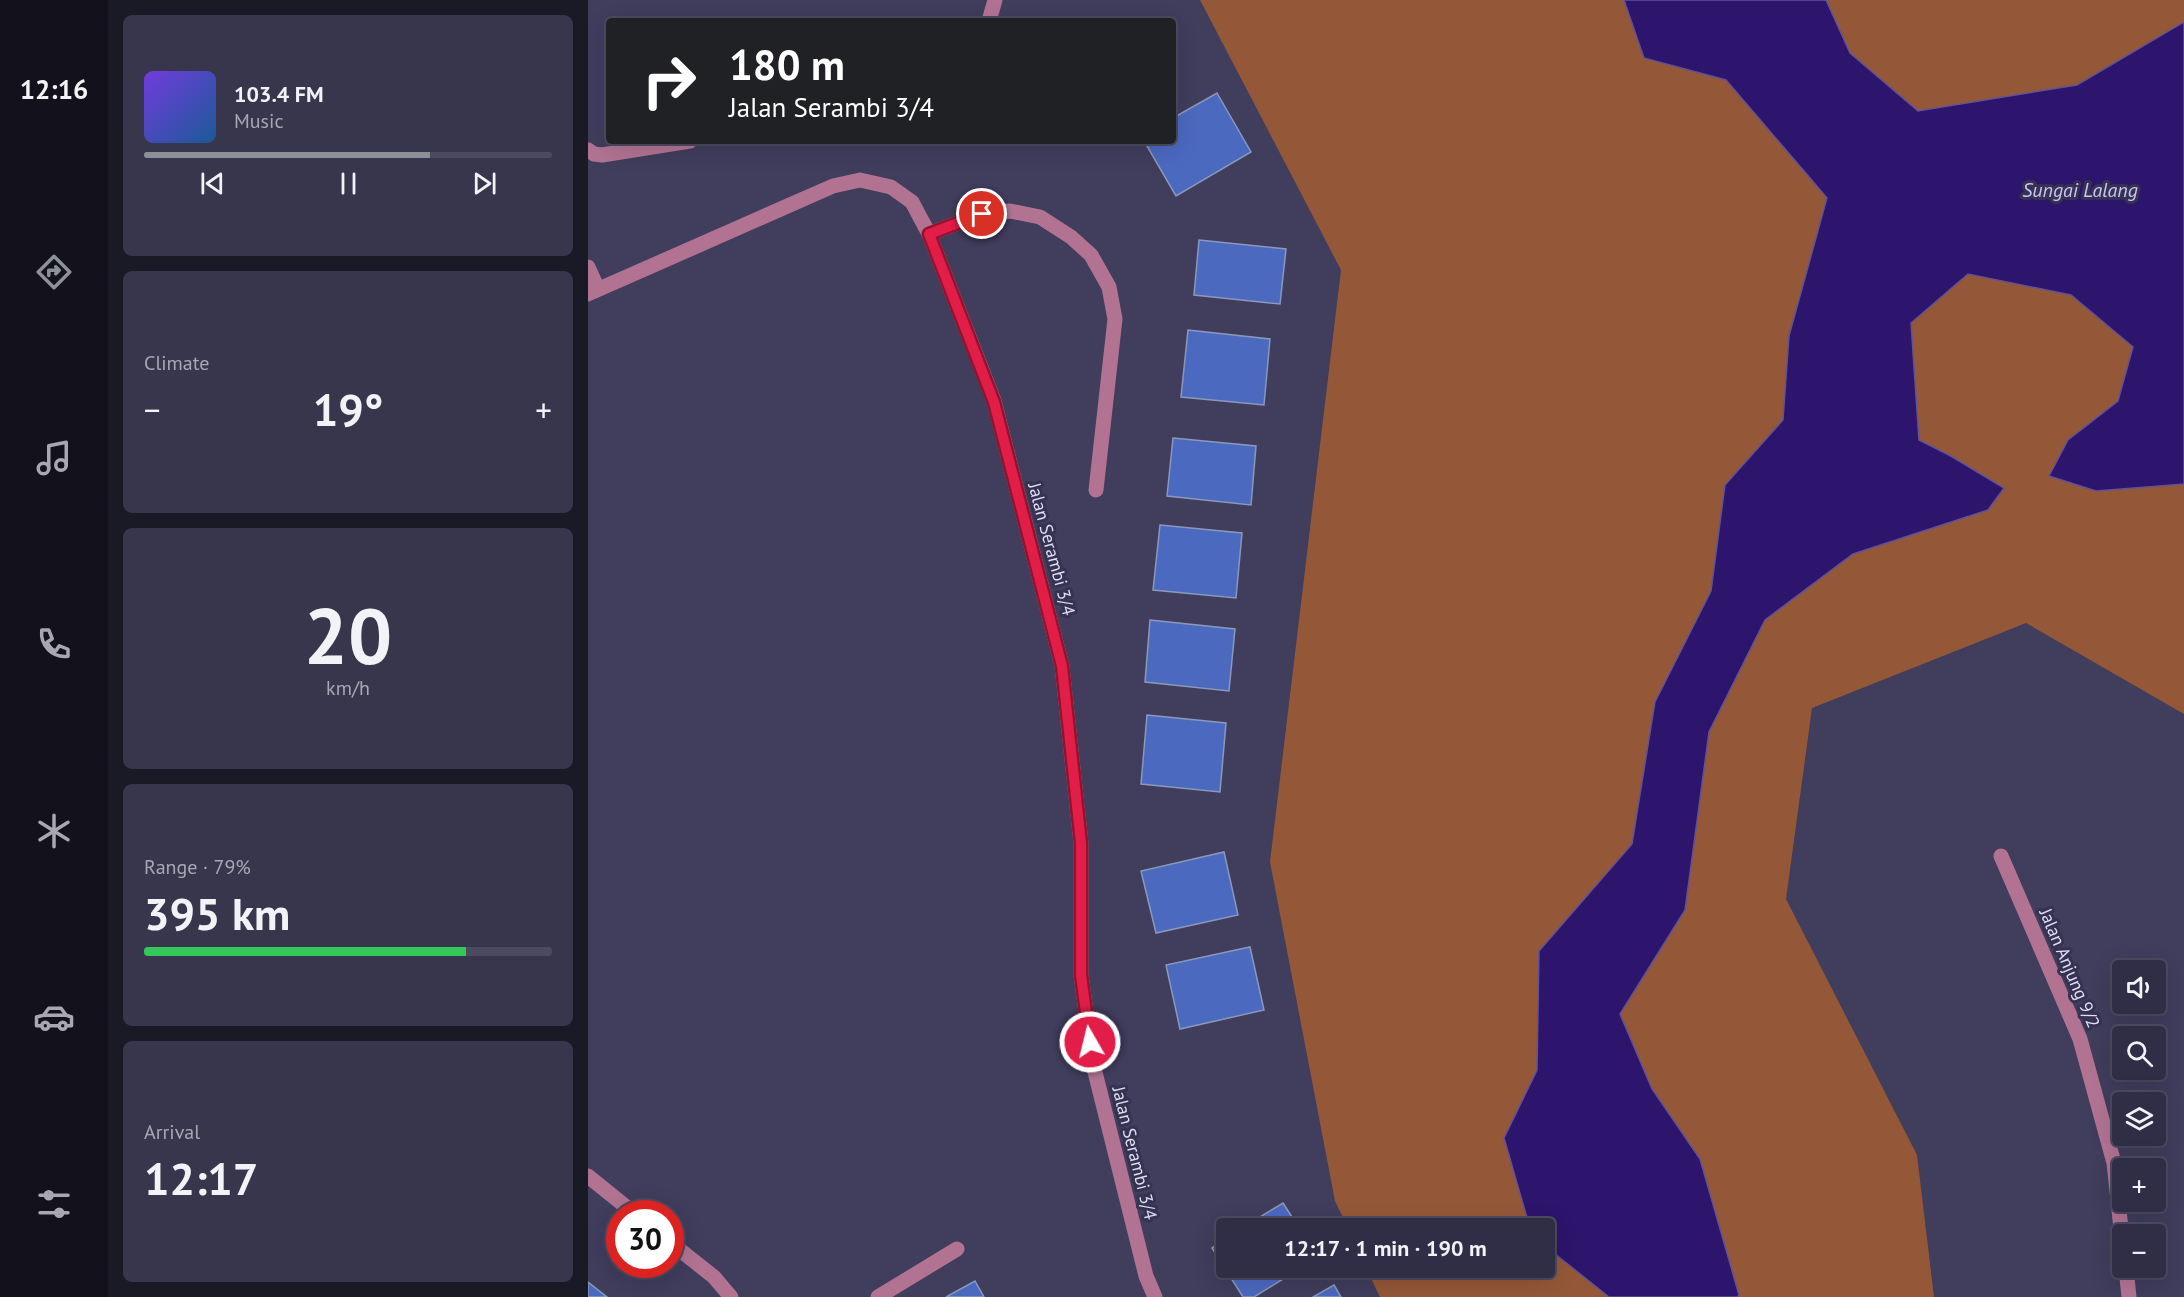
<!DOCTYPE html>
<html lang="en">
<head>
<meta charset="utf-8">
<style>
  :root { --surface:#302e46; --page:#38364d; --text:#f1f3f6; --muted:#a8a8b3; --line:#4b4a5f; --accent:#8c9099 }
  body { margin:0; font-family:"PT Sans",sans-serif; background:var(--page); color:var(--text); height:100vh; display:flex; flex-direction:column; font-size:22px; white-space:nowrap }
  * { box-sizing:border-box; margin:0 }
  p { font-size:20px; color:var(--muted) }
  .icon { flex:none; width:33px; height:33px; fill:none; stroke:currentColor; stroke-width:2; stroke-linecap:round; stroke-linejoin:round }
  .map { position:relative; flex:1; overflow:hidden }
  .panel { display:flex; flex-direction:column; gap:15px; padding:15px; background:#1a1926; width:480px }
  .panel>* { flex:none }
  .guide { position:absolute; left:18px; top:18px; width:570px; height:126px; border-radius:6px; box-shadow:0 6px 24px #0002,0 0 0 2px var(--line); background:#202124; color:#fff; overflow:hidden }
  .controls { position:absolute; left:1524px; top:960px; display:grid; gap:12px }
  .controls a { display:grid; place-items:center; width:54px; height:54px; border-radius:6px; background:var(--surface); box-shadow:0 6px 24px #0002,0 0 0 2px var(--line); font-size:30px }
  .speed { position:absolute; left:18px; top:1200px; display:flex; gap:12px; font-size:30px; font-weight:700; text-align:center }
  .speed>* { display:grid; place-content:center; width:78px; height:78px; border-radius:50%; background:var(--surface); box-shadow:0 6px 24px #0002,0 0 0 2px var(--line); line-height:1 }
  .speed .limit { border:9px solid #d22; background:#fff; color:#111 }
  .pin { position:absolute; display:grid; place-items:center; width:51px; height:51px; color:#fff; margin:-26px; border:3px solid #fff; border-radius:50%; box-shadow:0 2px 6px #0007 }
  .me { position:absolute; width:66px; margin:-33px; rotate:352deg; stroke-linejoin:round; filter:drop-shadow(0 0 4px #0008) }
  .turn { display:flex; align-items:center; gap:21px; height:126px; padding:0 24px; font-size:27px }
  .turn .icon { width:78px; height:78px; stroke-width:2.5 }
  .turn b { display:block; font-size:42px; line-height:51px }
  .big { font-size:45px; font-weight:800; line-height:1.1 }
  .panel .widget { flex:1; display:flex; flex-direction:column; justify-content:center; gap:9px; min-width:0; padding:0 21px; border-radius:9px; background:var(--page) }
  .panel .dial { align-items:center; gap:0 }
  .dial b { font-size:78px; line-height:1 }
  .song { display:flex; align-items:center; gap:18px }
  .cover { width:72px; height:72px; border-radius:9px; background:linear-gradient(135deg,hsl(260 70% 55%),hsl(210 70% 35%)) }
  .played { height:6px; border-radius:3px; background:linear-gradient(90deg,var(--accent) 70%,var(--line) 70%) }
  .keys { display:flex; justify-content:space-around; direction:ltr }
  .heat { display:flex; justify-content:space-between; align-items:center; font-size:33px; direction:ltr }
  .charge { height:9px; border-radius:4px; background:linear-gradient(90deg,#34c759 79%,var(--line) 0) }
  .trip { position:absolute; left:628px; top:1218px; width:339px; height:60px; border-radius:6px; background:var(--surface); box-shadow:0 6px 24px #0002,0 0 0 2px var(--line); font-weight:800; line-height:60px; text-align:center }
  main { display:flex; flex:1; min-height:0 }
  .menu { display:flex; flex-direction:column; width:108px; justify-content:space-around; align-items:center; background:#13121c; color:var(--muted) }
  .menu .icon { width:42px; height:42px }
  .menu .current { color:var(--accent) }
  .menu b { font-size:27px; color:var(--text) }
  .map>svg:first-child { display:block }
  .green { fill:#945838 }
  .water { fill:#2d146c; stroke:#625194; stroke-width:1.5 }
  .building { fill:#4c69c0; stroke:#8a98bb; stroke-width:1.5 }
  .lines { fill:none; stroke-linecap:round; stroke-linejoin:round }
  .minor { stroke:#b27393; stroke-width:15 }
  .route-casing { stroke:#92132f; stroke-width:15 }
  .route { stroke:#e11d48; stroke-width:10 }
  .labels { text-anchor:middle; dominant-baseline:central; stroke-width:6; stroke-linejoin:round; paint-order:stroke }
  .street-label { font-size:18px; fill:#dfdef2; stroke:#363252 }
  .water-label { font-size:20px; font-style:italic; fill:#c9c6f7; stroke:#363252 }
</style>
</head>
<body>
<main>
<nav class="menu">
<b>12:16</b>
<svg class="icon current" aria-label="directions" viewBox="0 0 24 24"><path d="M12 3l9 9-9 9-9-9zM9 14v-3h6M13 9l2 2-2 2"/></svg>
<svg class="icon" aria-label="music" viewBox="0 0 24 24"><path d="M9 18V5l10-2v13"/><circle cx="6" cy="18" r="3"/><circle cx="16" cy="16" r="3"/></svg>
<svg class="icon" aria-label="phone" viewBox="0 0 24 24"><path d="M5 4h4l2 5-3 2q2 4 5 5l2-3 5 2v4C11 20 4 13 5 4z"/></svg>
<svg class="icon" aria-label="climate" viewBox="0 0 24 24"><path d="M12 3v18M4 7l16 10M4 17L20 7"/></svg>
<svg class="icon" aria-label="car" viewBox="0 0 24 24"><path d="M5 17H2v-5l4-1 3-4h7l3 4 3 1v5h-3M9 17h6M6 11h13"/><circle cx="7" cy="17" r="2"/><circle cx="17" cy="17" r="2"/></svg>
<svg class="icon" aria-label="filters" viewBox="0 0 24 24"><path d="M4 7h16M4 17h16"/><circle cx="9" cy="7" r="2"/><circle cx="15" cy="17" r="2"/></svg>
</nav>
<section class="panel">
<div class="widget">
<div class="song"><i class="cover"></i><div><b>103.4 FM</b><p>Music</p></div></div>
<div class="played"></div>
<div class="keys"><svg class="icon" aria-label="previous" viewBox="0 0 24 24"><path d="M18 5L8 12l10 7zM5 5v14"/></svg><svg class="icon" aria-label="pause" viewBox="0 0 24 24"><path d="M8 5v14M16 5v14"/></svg><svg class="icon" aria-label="next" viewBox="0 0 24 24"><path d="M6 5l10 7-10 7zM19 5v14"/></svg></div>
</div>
<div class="widget"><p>Climate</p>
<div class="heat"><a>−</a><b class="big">19°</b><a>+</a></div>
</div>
<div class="widget dial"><b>20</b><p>km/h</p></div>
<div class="widget"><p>Range · 79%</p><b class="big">395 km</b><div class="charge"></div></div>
<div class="widget"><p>Arrival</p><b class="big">12:17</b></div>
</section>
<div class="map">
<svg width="1596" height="1297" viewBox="0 0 1596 1297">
  <rect width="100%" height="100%" fill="#403d5d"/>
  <path class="green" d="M612,0H1596V714L1438,623L1224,708L1198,899L1329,1155L1346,1297H792L778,1268H957V1228H760L747,1201L682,862L753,270Z"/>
  <path class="water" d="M1036,0H1238L1262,53L1330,111L1489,85L1596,22V484L1508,491L1461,476L1480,440L1530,401L1545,347L1483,295L1380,274L1323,323L1331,440L1361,455L1416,488L1400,510L1265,554L1177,620L1121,732L1097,910L1032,1014L1064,1089L1112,1159L1151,1295L1149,1297H1021L957,1246V1228H942L916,1138L949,1070L951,951L1044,844L1067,702L1123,591L1137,485L1195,420L1201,336L1239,198L1138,80L1056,58Z"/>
  <g class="building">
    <path d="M629,93L663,152L588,196L556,141H585V118Z"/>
    <path d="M611,240L698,249L692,304L606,295Z"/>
    <path d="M600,330L682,339L676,405L593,397Z"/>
    <path d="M585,438L668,446L663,505L579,496Z"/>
    <path d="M572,525L654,533L648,598L565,590Z"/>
    <path d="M562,620L647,629L641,691L557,682Z"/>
    <path d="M559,715L638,723L632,792L553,784Z"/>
    <path d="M636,852L650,915L568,933L553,871Z"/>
    <path d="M662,947L676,1010L592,1029L578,965Z"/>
    <path d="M695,1203L711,1228H654Z"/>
    <path d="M639,1238V1268H713L666,1297H655L624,1248Z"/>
    <path d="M387,1281L396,1297H358Z"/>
    <path d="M0,1282L19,1297H0Z"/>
    <path d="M746,1285L753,1297H725Z"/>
  </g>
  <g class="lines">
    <g class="minor">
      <path d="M401,21L407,0"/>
      <path d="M0,150L6,154L14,155L102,141"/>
      <path d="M341,234L394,214L422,211L452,217L483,237L503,255L521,287L527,319L508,490"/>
      <path d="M0,267L10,289"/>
      <path d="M0,294L245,186L272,180L303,187L324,202L341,234L406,401L474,666L493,843V975L505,1064L558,1276L567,1297"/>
      <path d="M1413,856L1492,1039L1526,1163L1534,1238"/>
      <path d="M0,1176L47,1214"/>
      <path d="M82,1242L126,1277L143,1297"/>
      <path d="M1538,1268L1541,1297"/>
      <path d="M290,1297L369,1249"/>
    </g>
  </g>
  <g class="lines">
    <g class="route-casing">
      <path id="route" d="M394,214L341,234L406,402L474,666L493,843V975L502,1042"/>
    </g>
    <use href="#route" class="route"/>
  </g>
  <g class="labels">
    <g class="street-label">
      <text transform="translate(464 549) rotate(75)">Jalan Serambi 3/4</text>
      <text transform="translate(1482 968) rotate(67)">Jalan Anjung 9/2</text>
      <text transform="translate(547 1153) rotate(76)">Jalan Serambi 3/4</text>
    </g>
    <g class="water-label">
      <text x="1492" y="190">Sungai Lalang</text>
    </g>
  </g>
</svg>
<div class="controls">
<a><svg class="icon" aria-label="sound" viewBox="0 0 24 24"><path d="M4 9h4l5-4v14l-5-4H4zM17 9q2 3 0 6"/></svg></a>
<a><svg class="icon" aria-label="search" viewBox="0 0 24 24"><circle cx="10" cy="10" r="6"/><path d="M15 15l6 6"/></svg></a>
<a><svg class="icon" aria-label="layers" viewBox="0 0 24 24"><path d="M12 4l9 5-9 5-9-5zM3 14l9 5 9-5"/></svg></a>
<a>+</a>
<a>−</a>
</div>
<div class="speed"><div class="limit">30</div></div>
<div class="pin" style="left:394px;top:214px;background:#d93025"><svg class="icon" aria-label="arrive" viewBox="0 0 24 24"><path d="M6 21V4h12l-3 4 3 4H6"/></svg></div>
<svg class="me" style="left:502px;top:1042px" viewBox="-20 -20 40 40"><circle r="17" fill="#e11d48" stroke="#fff" stroke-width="3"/><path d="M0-11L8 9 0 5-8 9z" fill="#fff"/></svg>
<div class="trip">12:17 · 1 min · 190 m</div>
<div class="guide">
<div class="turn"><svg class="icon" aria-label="right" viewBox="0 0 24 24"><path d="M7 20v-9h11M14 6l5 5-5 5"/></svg><div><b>180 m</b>Jalan Serambi 3/4</div></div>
</div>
</div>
</main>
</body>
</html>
